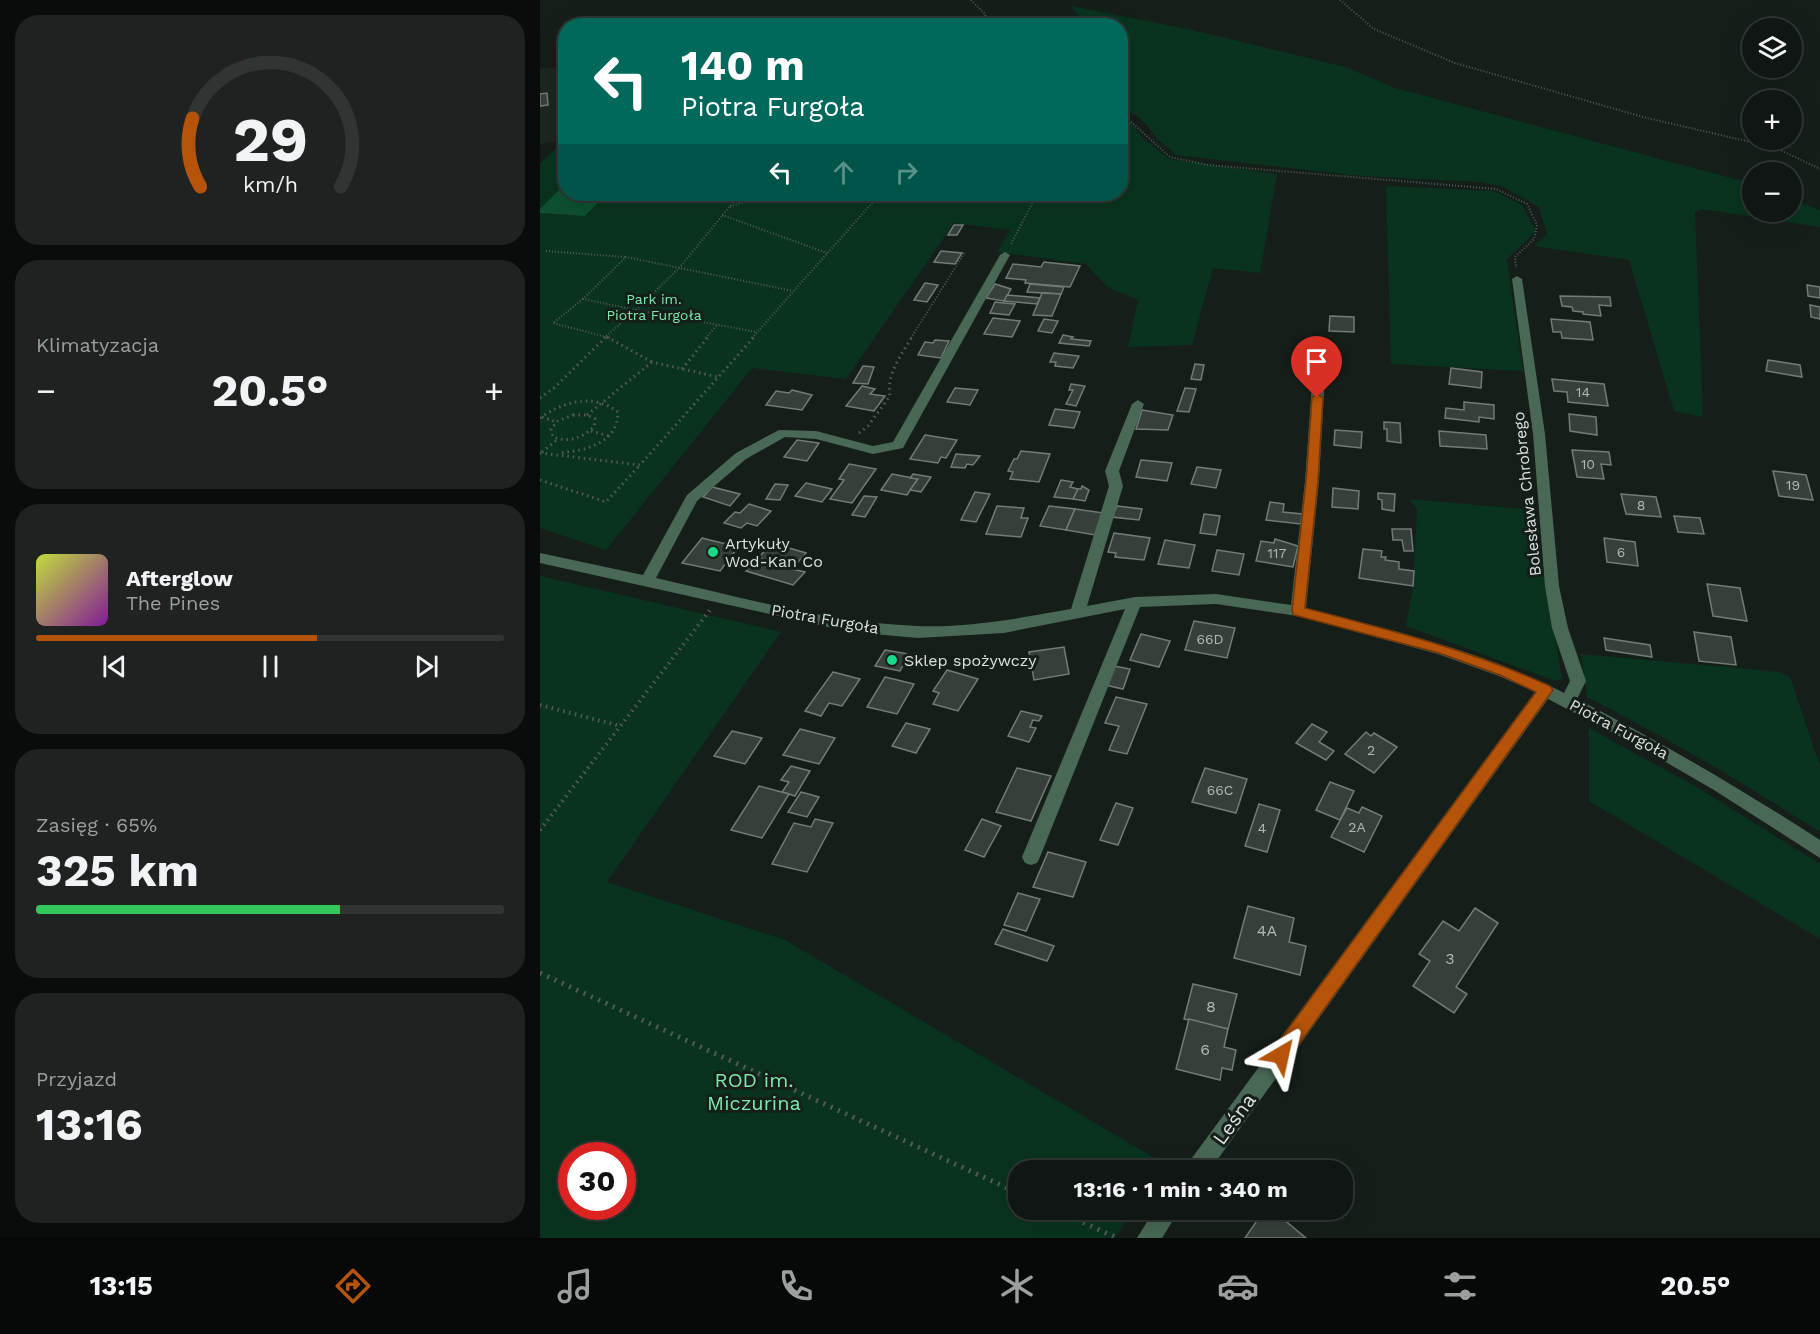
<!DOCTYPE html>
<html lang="pl">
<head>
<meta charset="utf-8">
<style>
  :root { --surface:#101613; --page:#1e2321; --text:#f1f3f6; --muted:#9c9fa0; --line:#303533; --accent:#b45309 }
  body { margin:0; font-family:"Work Sans",sans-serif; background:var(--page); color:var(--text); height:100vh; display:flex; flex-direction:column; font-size:22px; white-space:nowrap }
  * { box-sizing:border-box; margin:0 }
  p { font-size:20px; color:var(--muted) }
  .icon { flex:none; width:33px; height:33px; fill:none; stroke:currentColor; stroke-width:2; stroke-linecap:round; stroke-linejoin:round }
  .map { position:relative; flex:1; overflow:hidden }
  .drawer { display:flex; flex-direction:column; gap:15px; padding:15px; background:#090c0a; width:540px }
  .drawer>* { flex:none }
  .banner { position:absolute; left:18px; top:18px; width:570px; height:183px; border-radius:24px; box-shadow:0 6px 24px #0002,0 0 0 2px var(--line); background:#00695c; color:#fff; overflow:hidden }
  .controls { position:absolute; left:1202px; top:18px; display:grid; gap:12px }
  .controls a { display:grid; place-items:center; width:60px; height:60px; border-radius:50%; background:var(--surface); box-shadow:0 6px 24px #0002,0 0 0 2px var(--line); font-size:30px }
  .speed { position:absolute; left:18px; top:1142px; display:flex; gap:12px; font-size:30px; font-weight:700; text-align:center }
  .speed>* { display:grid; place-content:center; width:78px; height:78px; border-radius:50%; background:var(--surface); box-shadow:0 6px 24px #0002,0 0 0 2px var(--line); line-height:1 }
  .speed .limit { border:9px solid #d22; background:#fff; color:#111 }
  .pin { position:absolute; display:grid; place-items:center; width:51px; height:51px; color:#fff; margin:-62px -26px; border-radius:50% 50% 50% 0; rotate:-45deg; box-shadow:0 0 6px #0007 }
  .pin .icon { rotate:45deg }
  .me { position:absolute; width:66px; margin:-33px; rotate:36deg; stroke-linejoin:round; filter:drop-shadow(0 0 4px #0008) }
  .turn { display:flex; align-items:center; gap:21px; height:126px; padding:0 24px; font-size:27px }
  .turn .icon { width:78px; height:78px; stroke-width:2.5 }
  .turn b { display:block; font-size:42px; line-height:51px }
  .lanes { display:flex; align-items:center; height:57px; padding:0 24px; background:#0003; justify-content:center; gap:30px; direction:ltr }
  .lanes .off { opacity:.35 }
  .big { font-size:45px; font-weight:700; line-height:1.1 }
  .drawer .widget { flex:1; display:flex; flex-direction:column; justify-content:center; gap:9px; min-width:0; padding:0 21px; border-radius:24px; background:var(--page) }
  .drawer .dial { align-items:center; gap:0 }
  .dial svg { height:156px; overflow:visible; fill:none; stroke:var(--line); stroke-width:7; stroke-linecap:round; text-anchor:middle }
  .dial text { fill:var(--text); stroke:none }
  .song { display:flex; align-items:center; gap:18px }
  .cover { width:72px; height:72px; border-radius:9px; background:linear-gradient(135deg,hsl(70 70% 55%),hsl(290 70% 35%)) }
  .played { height:6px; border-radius:3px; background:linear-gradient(90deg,var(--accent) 60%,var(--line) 60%) }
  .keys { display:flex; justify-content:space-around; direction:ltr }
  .heat { display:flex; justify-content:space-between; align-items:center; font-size:33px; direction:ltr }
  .charge { height:9px; border-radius:4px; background:linear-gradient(90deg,#34c759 65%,var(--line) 0) }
  .trip { position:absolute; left:468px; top:1160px; width:345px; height:60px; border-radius:24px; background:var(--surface); box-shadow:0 6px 24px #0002,0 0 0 2px var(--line); font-weight:700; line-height:60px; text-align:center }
  .menu { display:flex; height:96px; justify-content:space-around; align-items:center; background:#060908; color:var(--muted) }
  .menu .icon { width:42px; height:42px }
  .menu .active { color:var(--accent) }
  .menu b { font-size:27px; color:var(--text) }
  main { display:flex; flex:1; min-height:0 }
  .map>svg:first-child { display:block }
  .built { fill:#1a281f }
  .green { fill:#09331f; fill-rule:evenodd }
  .water { fill:#0e5031 }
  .building { fill:#363f39; stroke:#727c75; stroke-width:1.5 }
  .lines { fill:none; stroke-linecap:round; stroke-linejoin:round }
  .path-far3 { stroke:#545b56; stroke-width:2; stroke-dasharray:1 2; stroke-linecap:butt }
  .path-far2 { stroke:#545b56; stroke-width:3; stroke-dasharray:1.5 4; stroke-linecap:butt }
  .path-far1 { stroke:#545b56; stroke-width:4; stroke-dasharray:1.5 4.5; stroke-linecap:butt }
  .path { stroke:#545b56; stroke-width:5; stroke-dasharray:2 6; stroke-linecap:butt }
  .minor { fill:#496855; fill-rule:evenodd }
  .route { fill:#b45309; stroke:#753606; stroke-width:1.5 }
  .poi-dot { fill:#1ad988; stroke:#161e19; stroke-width:2 }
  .labels { text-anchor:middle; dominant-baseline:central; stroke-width:6; stroke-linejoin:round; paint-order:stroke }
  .far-park-label { font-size:14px; fill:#7deaad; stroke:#161e19 }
  .number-label { font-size:14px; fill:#b2b8b4 }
  .street-label { font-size:16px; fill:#dce1dd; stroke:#161e19 }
  .poi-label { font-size:16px; fill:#dce1dd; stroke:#161e19; text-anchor:start }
  .near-number-label { font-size:16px; fill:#b2b8b4 }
  .near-park-label { font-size:20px; fill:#7deaad; stroke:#161e19 }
  .near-street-label { font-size:20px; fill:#dce1dd; stroke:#161e19 }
</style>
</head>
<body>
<main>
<section class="drawer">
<div class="widget dial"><svg viewBox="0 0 100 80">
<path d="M14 69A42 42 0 1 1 86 69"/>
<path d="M14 69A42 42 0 0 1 10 34" stroke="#b45309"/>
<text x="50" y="56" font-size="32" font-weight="700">29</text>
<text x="50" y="72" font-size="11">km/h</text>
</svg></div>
<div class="widget"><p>Klimatyzacja</p>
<div class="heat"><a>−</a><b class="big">20.5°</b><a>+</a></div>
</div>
<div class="widget">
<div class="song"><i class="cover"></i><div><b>Afterglow</b><p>The Pines</p></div></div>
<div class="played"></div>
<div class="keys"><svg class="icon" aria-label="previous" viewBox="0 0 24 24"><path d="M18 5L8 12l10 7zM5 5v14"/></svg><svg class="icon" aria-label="pause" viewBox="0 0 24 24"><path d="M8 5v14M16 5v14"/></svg><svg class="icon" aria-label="next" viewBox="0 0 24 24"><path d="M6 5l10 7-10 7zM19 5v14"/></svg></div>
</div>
<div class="widget"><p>Zasięg · 65%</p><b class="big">325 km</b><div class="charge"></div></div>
<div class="widget"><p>Przyjazd</p><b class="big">13:16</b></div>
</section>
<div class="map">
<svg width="1280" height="1238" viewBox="0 0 1280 1238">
  <rect width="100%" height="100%" fill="#161e19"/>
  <path class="built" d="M25,66V140L0,144V69Z"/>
  <g class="green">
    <path d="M531,6L652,30L805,67L855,88L1202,181L1212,185V212H1251V199L1280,210V227L1162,209L1155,212L1163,417L1134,411L1089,260L994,246L1007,234L999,207L961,186L940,182L821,176L636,155L618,139L601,119L581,106V46L593,45L581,41L580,26L546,25Z"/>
    <path d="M581,115L589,120L604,139L629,159L737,174L720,273L673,268L652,345L588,347L598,300L567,287L546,264L457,252L470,230L414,223L306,379L212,368L66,550L0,528V164L24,140L26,194H580Z"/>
    <path d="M846,186L954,191L982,205L996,231L967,259L983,371L851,364Z"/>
    <path d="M868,499L994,510L1022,680H1013L866,626L873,586L877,509Z"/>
    <path d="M0,576L241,632L67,882L245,940L628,1166L625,1170H478V1209H596L574,1238H0ZM32,1155H82V1206H32Z"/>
    <path d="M1041,654L1240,672L1250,677L1280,767V832C1204,783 1127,738 1047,697Z"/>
    <path d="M1049,728L1158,788L1280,864V939L1049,801Z"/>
  </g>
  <path class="water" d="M25,184L26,194H66L45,216L0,213V209Z"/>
  <g class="building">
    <path d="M7,93L8,105L0,106V94Z"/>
    <path d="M414,225H423L417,235H408Z"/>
    <path d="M401,251L422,253L415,264L394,262Z"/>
    <path d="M504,262L540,266L530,287L485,283L486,280L466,278L473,264L501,267Z"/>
    <path d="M385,283L398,285L387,302L374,300Z"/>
    <path d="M455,284L471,289L464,301L446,298Z"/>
    <path d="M490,284L524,287L521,294L487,292Z"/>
    <path d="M1267,285L1280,287V298L1268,296Z"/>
    <path d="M502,293L521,294L512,316L493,315Z"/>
    <path d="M467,295L500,298L497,304L464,301Z"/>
    <path d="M1020,296L1070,297L1071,306L1059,305L1061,316L1043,314V312L1033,311L1032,307L1022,306Z"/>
    <path d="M455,302L464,303L475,304L469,315L450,313Z"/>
    <path d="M1270,305L1280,307V319L1271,317Z"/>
    <path d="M790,316L814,317V332L789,331Z"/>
    <path d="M453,318L480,321L472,337L444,334Z"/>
    <path d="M504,319L518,321L512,333L498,331Z"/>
    <path d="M1011,319L1050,322L1053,340L1022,338L1021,332H1013Z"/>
    <path d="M523,335L533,337L531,339L551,341L549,346L519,343Z"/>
    <path d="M395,340L409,341L401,358L378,355L385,342L393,343Z"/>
    <path d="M514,353L539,356L533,368L515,366L516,362H510Z"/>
    <path d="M1228,360L1260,365L1262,377L1226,371Z"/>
    <path d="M655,364L664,365L661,380L651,379Z"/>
    <path d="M323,366L334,367L328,384L313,383Z"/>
    <path d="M911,368L942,372L941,388L909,384Z"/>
    <path d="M1012,379L1064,384L1068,406L1028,402L1027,392L1014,391Z"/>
    <path d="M531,384L545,386L536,406L526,404L533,390H529Z"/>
    <path d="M322,386L335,389L330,394L345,396L334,411L306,406Z"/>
    <path d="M415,388L438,390L430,405L407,402Z"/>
    <path d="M645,388L656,389L649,412L637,411Z"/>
    <path d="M252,390L272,395L262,410L226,405L236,391L249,393Z"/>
    <path d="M924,402L954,405V419L939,417V422L905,418L906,408L924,410Z"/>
    <path d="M515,409L540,412L534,428L509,425Z"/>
    <path d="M602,410L633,415L628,430L596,429Z"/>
    <path d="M1029,414L1056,417L1057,435L1030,431Z"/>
    <path d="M844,422L860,423L861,443L847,441V429H844Z"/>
    <path d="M795,430L822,432L821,448L794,445Z"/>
    <path d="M899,431L946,435L947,449L900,446Z"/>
    <path d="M385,435L417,440L406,458L401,457L398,463L370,459Z"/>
    <path d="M257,440L279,443L267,461L244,457Z"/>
    <path d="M1032,450L1069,452L1071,465L1061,464L1064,479L1037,477Z"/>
    <path d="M481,451L510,454L499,482L470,479L473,472L468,471L474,459H477Z"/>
    <path d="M416,454L440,456L433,465L427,464L425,468L411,467Z"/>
    <path d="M601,460L632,463L627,481L596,477Z"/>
    <path d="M309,464L336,469L312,503L290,499L304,480L299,479Z"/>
    <path d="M657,467L681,470L676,488L651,484Z"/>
    <path d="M1233,471L1266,475L1273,500L1239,496Z"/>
    <path d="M352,474L378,479L367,495L341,490Z"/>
    <path d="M373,474L391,477L381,492L370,490L378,479L370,478Z"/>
    <path d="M521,480L533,482L530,487L538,489L533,499L514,497Z"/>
    <path d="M266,483L292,489L282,502L255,496Z"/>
    <path d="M235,484L248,485L240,500L226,499Z"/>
    <path d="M542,486L549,490L545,501L533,499L538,489H541Z"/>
    <path d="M172,487L200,494L190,506L163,497Z"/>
    <path d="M793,488L819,491L818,509L792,507Z"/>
    <path d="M435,492L450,494L436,522L421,520Z"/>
    <path d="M838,493L855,494L854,511L842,509V500L838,499Z"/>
    <path d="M1081,494L1116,497L1121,517L1086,514Z"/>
    <path d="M324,496L337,497L325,517L312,515Z"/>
    <path d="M730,502L744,504L743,512L762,514L761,524L726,520Z"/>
    <path d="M209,504L231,511L217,526L207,523L201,528L184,523L195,512L200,513Z"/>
    <path d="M457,506L484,508L481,518H488L481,537L446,534Z"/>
    <path d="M509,506L535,509L526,530L500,526Z"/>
    <path d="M577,506L602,509L599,520L572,517Z"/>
    <path d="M535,509L564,513L555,535L526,530Z"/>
    <path d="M664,514L680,516L676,535L660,533Z"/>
    <path d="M1134,516L1160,518L1164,534L1138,532Z"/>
    <path d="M852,529H871L873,551H864L862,540H853Z"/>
    <path d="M574,533L610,538L604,560L575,557L576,553L568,552Z"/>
    <path d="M162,538L182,543L199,546L180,571L142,563Z"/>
    <path d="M1064,538L1095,542L1098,566L1067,562Z"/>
    <path d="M735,539L758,546L753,567L716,561L721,541L734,543Z"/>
    <path d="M625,540L655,545L649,568L618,564Z"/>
    <path d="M232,543L266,553L252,569L218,558Z"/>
    <path d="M823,549L842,551L841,557H846L845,560L859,562V569L874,571L873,586L819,578Z"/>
    <path d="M677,550L704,554L699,575L672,571Z"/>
    <path d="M218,558L252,569L265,572L253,585L206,571Z"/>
    <path d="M1167,584L1200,588L1207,621L1173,616Z"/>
    <path d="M654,621L695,628L687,658L645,650Z"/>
    <path d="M1154,632L1191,637L1196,665L1159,661Z"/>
    <path d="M601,634L630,641L619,667L590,660Z"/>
    <path d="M1064,638L1110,645L1112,657L1066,650Z"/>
    <path d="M524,647L529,674L494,680L489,652Z"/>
    <path d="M345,650L369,654L360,671L335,666Z"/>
    <path d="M574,666L590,669L583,689L565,685Z"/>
    <path d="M407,670L438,679L418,711L393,704L399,693L393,691Z"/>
    <path d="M293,672L320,679L302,706L289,703L281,716L265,711Z"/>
    <path d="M345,677L374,684L357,714L327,707Z"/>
    <path d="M576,697L607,704L587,754L569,750L579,726L565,723Z"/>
    <path d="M481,711L502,716L499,721L493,720L490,727L496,728L489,742L468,736Z"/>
    <path d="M366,723L390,729L376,753L352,746Z"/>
    <path d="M772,724L787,732L779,742L794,751L786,760L756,743Z"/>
    <path d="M260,729L295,738L279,764L243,755Z"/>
    <path d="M192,731L222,738L205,764L174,756Z"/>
    <path d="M826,732L831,736L834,733L857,747L834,773L805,754Z"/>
    <path d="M251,766L270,771L255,796L242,792L249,782L241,780Z"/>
    <path d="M477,768L511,776L491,821L456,812Z"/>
    <path d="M665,768L707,779L696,813L652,802Z"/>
    <path d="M790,782L814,791L800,820L776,810Z"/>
    <path d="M219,786L249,794L222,838L191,830Z"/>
    <path d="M261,792L279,797L267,817L248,812Z"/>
    <path d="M576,803L593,808L578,845L560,840Z"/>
    <path d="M719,804L740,810L727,852L705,846Z"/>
    <path d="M822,807L842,816L824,852L791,837L807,808L819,813Z"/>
    <path d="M275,819L293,823L267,872L232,864L254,823L271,827Z"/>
    <path d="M442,819L461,826L444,857L425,850Z"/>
    <path d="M508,852L546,862L533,897L493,887Z"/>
    <path d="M478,893L500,899L486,931L464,925Z"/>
    <path d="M708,906L754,918L749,942L766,946L760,975L694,958Z"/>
    <path d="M935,908L958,923L916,987L927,994L914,1013L873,986L890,961L879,954L903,921L919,931Z"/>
    <path d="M463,929L514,946L507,961L455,944Z"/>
    <path d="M653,984L697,994L688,1029L644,1019Z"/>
    <path d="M649,1019L688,1029L684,1047L696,1050L692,1070L682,1068L680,1080L636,1069Z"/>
    <path d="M725,1209H731L766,1238H705Z"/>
  </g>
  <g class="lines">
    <g class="path-far3">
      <path d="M431,0L445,14L447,26"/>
      <path d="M800,0L834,29L915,63L1103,117L1236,148L1280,169"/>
      <path d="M580,112L630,157L668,165L956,189L987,204L997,225L994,239L975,257L976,268"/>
      <path d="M190,207L221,196L241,201L257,194"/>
      <path d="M182,215L287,253"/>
      <path d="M471,244L497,194"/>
      <path d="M6,251L85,257"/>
      <path d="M43,299L13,323L70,338"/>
      <path d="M96,310L140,267L200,194"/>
      <path d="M96,310L217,332"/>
      <path d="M64,338L96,310L43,299L86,257L253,291"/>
      <path d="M166,338L177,325"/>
      <path d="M212,338L340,194"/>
      <path d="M371,338L425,252"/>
    </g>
    <g class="path-far2">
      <path d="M67,337L112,362"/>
      <path d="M142,369L168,337"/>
      <path d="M0,398L14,388L66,337"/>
      <path d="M33,415H47L55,419L54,427C42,438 28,443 13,437L11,429L18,421Z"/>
      <path d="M47,415L112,362L178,377"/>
      <path d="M2,417L16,422"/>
      <path d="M0,418C24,401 53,393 78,412C78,444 44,451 18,453"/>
      <path d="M51,431L69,436"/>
      <path d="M319,433L328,426L350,396C346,374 362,354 372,337"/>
      <path d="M2,452L18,439"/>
      <path d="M0,453L100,465L214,337"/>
      <path d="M0,480L66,502L100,465"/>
    </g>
    <g class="path-far1">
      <path d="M0,705L80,726"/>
      <path d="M0,830L170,610"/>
    </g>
    <g class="path">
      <path d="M0,973L478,1193"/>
      <path d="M514,1209L577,1238"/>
    </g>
    <g class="minor">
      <path d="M465,252L470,255L363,448L333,454L276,439L245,437L206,459L157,501L116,578C201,597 289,623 377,626C428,628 480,618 531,609L569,486L565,471L592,404L598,400L604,404L579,471L583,486L547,606L595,597L676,594L751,605L765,481L774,356L780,352L786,356L779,481L766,608C854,631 943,651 1024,693L1030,681L1012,628L1005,586L993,434L972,279L977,276L982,279L1005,434L1019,586L1028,628L1046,681L1037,699C1121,742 1201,789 1280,840V858L1174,790L1098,746L1008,699L670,1170H646L649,1162L995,692L959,676L898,654L758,616L676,604L600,607L500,857L497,863L491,865L485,863L482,857L585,609L464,633L378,638L311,632L0,563V553L103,575L147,495L196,453L239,430L276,431L333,446L353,442L460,255Z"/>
      <path d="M615,1209H640L622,1238H597Z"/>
    </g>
  </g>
  <path class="route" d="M777,394L783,398L778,481L765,608C850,630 930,650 1010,686L1013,690L747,1061L741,1064L734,1061L731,1055L734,1048L996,692L960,675L899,653L754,615L752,611L766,481L772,398Z"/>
  <g class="poi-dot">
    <circle cx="173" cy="552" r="6"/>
    <circle cx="352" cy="660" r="6"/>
  </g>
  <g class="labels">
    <g class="far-park-label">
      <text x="114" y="299">Park im.<tspan x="114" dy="16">Piotra Furgoła</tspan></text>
    </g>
    <g class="number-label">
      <text x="1043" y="392">14</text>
      <text x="1048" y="464">10</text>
      <text x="1253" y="485">19</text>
      <text x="1101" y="505">8</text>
      <text x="1081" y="552">6</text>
      <text x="737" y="553">117</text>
      <text x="670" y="639">66D</text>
      <text x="831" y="750">2</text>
      <text x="680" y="790">66C</text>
      <text x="817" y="827">2A</text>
      <text x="722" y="828">4</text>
    </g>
    <g class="street-label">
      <text transform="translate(987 494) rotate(-96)">Bolesława Chrobrego</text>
      <text transform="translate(285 619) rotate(10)">Piotra Furgoła</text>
      <text transform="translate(1079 729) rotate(28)">Piotra Furgoła</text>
    </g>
    <g class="poi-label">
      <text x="185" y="543">Artykuły<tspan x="185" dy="18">Wod-Kan Co</tspan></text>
      <text x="364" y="660">Sklep spożywczy</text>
    </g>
    <g class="near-number-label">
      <text x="727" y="930">4A</text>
      <text x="910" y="958">3</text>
      <text x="671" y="1006">8</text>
      <text x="665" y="1049">6</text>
    </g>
    <g class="near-park-label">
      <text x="214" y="1080">ROD im.<tspan x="214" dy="23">Miczurina</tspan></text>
    </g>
    <g class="near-street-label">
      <text transform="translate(694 1119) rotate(-54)">Leśna</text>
    </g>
  </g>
</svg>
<div class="controls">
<a><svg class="icon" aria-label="layers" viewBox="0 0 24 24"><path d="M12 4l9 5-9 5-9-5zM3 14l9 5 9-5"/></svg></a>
<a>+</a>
<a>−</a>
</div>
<div class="speed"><div class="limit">30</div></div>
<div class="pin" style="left:777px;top:398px;background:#d93025"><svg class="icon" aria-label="arrive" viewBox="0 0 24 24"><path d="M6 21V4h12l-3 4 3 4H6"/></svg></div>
<svg class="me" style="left:741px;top:1055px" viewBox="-20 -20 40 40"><path d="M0-17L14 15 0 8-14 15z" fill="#b45309" stroke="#fff" stroke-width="4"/></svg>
<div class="trip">13:16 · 1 min · 340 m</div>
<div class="banner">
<div class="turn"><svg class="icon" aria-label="left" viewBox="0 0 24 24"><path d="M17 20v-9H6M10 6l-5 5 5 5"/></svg><div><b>140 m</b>Piotra Furgoła</div></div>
<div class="lanes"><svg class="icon" aria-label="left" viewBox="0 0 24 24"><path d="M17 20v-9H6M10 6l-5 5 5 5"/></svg><svg class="icon off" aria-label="ahead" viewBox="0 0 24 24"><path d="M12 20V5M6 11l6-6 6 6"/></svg><svg class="icon off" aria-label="right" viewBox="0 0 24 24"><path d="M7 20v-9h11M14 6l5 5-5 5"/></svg></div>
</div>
</div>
</main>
<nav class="menu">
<b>13:15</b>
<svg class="icon active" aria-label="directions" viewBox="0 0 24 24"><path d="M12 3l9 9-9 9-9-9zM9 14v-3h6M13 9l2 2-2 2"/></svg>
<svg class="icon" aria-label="music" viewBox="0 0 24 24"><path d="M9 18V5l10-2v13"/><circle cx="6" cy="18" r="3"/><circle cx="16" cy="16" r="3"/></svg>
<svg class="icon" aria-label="phone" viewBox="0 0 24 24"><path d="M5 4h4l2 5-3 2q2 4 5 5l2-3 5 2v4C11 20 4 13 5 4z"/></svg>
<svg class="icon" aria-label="climate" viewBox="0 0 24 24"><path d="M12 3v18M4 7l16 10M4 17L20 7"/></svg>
<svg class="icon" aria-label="car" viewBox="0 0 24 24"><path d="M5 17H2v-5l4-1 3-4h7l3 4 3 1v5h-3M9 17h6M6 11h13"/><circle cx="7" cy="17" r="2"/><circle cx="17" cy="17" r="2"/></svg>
<svg class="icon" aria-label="filters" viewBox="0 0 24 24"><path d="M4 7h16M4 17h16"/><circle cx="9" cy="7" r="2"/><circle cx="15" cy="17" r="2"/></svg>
<b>20.5°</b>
</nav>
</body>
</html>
